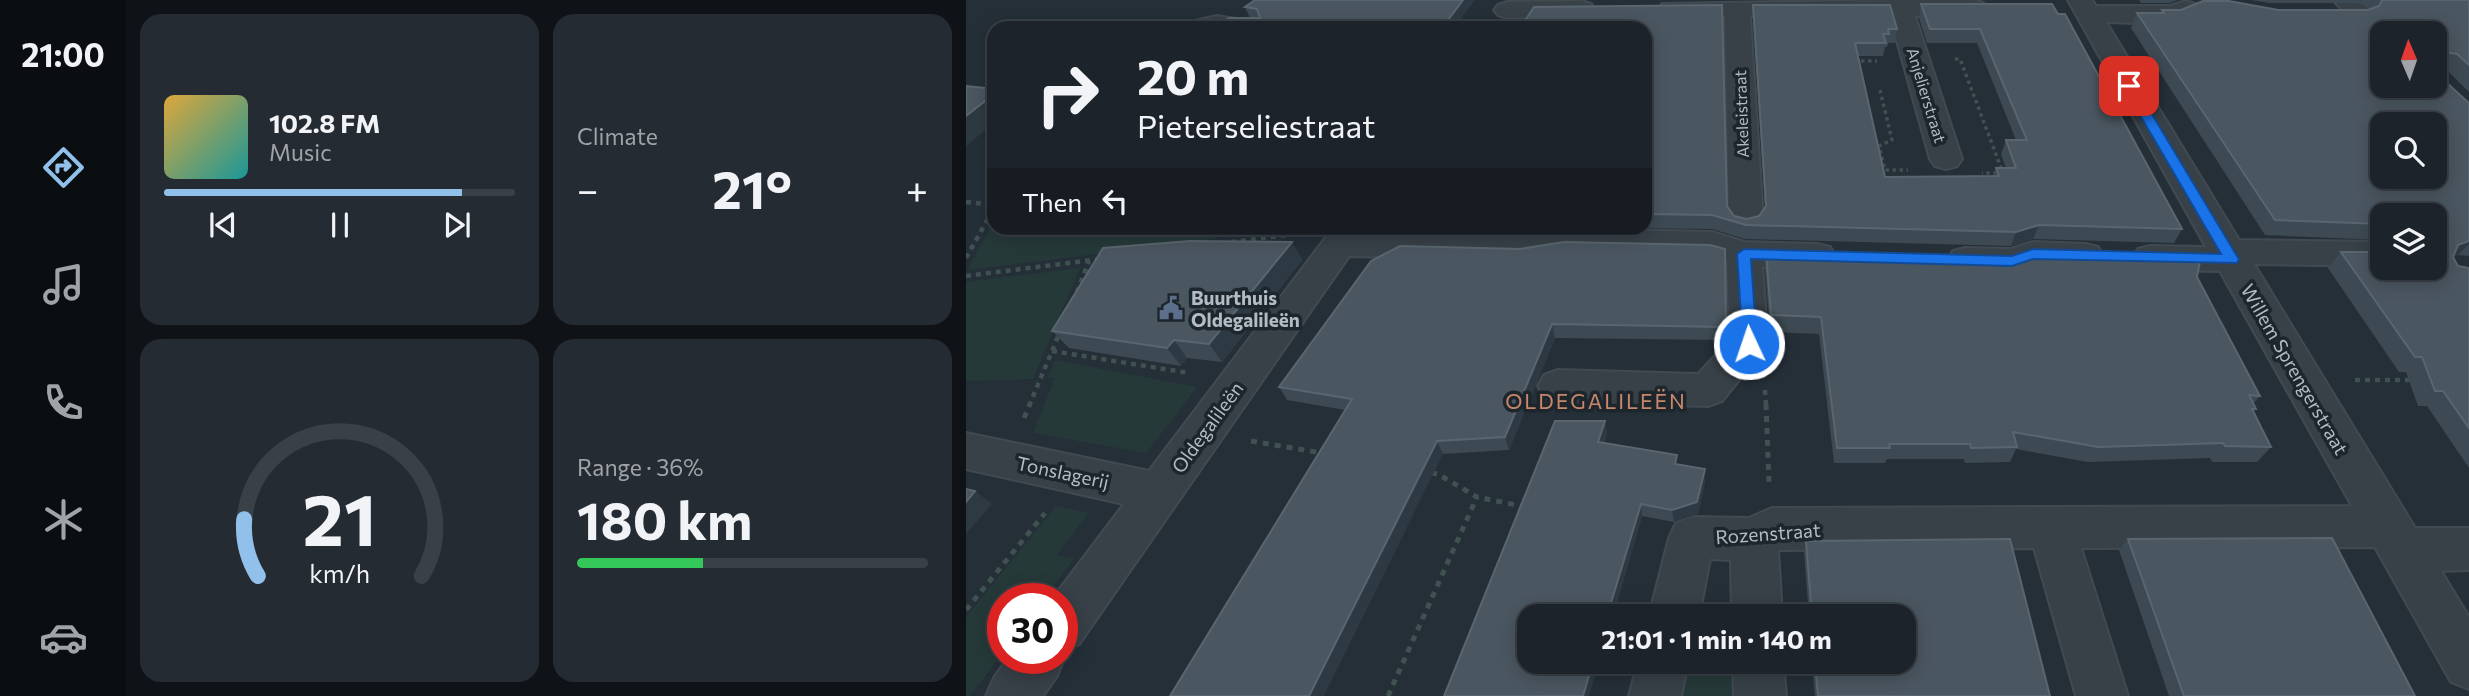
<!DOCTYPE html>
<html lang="en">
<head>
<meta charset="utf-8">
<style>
  :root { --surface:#1c232a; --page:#252b32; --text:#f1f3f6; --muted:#a0a4a8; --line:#3a4047; --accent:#91c0eb }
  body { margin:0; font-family:Commissioner,sans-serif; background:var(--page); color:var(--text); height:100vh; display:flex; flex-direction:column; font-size:26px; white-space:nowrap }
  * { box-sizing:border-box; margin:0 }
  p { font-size:23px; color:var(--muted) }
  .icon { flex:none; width:38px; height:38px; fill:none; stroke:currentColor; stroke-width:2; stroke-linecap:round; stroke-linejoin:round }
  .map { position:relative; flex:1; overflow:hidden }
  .side { display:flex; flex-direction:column; gap:14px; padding:14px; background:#0f1317; width:840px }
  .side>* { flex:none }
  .hud { position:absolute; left:21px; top:21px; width:665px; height:214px; border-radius:21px; box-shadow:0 4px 18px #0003,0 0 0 2px var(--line); background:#1c232a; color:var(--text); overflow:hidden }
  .needle { width:46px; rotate:358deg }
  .controls { position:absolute; left:1404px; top:21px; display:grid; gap:14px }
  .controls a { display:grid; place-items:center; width:77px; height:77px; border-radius:14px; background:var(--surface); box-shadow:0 4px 18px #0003,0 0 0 2px var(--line); font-size:35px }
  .speed { position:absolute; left:21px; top:583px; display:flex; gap:14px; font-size:35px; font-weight:700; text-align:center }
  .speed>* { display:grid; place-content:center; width:91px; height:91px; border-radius:50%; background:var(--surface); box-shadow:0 4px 18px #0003,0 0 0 2px var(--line); line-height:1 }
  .speed .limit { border:10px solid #d22; background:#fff; color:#111 }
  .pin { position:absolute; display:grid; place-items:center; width:60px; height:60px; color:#fff; margin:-30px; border-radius:14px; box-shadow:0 4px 10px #0006 }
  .me { position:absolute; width:77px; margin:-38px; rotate:357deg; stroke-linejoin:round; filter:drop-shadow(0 0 5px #0008) }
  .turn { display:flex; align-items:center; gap:24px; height:147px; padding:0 35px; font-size:32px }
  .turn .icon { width:91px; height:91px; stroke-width:2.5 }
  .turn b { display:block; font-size:49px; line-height:60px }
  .then { display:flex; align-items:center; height:66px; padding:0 35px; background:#0003; gap:14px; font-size:26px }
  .big { font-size:52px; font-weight:700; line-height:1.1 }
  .side .tile { flex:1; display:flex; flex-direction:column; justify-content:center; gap:10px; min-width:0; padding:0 24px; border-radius:21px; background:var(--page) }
  .side .dial { align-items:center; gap:0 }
  .dial svg { height:182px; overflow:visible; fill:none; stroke:var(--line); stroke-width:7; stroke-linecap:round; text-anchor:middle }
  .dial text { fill:var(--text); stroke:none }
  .song { display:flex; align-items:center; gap:21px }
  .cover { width:84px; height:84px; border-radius:10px; background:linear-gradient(135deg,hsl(40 70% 55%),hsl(180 70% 35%)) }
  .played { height:7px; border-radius:4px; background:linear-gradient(90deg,var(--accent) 85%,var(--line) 85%) }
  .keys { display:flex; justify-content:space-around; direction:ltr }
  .heat { display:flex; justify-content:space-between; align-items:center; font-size:38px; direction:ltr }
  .charge { height:10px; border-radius:5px; background:linear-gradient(90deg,#34c759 36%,var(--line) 0) }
  .side .tiles { flex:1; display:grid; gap:14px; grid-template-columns:repeat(2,1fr) }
  .trip { position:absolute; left:551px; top:604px; width:399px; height:70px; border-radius:21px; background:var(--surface); box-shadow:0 4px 18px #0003,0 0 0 2px var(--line); font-weight:700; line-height:70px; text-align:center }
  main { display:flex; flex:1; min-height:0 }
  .dock { display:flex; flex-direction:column; width:126px; justify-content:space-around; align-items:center; background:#0b0e11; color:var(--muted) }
  .dock .icon { width:49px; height:49px }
  .dock .on { color:var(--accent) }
  .dock b { font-size:32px; color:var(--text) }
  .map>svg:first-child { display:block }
  .green { fill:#263939 }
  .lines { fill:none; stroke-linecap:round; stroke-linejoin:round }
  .street-casing { stroke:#414a51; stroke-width:4 }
  .path-far2 { stroke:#3f5150; stroke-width:3.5; stroke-dasharray:3.5 3.5; stroke-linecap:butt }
  .path-far1 { stroke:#3f5150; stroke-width:4.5; stroke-dasharray:5 5; stroke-linecap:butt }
  .path { stroke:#3f5150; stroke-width:5; stroke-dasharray:6 6; stroke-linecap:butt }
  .street { fill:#384148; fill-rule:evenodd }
  .wall { fill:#3d4a53 }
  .shaded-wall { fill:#2e3a43 }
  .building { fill:#4a5660; stroke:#5a666f; stroke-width:2; fill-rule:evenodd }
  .route { fill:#1a73e8; stroke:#114b97; stroke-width:2 }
  .labels { text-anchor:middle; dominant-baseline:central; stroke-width:7; stroke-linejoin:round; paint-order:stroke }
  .far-street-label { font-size:16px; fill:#b3bcc4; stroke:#1d262d }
  .poi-label { font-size:19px; font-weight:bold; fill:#b3bcc4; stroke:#1d262d; text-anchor:start }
  .street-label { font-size:19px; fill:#b3bcc4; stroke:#1d262d }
  .neighbourhood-label { font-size:21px; letter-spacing:2px; fill:#c7876b; stroke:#1d262d }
</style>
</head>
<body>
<main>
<nav class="dock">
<b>21:00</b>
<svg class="icon on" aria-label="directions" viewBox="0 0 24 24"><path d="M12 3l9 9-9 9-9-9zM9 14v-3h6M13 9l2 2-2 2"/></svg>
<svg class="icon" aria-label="music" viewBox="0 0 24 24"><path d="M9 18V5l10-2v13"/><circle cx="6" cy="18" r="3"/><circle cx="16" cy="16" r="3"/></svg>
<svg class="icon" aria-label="phone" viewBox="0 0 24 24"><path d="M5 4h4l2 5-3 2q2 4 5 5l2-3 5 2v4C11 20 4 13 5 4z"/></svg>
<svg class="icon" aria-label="climate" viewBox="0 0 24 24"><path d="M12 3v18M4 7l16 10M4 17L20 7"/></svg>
<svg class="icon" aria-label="car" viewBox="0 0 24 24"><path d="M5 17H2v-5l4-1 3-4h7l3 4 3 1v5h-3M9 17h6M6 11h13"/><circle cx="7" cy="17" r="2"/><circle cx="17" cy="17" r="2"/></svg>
</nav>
<section class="side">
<div class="tiles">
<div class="tile">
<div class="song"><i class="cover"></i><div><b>102.8 FM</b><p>Music</p></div></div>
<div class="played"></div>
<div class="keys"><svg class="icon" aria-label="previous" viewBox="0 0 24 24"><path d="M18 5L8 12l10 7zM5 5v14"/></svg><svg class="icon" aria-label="pause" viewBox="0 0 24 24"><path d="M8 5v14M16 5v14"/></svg><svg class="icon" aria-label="next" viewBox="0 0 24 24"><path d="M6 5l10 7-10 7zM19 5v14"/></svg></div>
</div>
<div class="tile"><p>Climate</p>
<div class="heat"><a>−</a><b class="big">21°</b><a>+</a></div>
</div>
<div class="tile dial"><svg viewBox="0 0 100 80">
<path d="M14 69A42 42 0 1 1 86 69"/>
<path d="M14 69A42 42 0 0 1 8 44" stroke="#91c0eb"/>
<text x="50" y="56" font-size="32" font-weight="700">21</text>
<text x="50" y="72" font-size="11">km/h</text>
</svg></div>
<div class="tile"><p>Range · 36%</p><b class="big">180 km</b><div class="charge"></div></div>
</div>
</section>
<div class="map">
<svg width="1503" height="696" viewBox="0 0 1503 696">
  <rect width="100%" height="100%" fill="#252f38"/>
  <g class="green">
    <path d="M28,222V228H257L249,239L1,270Z"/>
    <path d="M114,268L67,379L0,381V282Z"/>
    <path d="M89,360L231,387L180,453L67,433L89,378H81Z"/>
    <path d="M90,506L123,513L91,555L108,559L78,598H37V653L4,696H0V617Z"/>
    <path d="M713,662H767L775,672L777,696H703Z"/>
  </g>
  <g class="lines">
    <g class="street-casing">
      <g id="street">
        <path d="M934,0H1008L1017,3L1021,8L1017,13L1008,16H949L996,159L991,166L980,169L969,166L964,159L924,16H784L797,220L792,228L780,231L768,228L763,220L759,16L696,14L692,9L696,4Z"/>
        <path d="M1102,0H1126L1130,6H1204L1220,1L1229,4L1233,9C1219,29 1162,22 1140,22L1273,240L1416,242V266L1288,264L1449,528H1503V570L1475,571L1503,617V689L1485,682L1409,547L1115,548L1162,696H1110L1068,548L812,550L816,616H766L765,560L744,559L733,616H683L703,538L710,523L726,517L783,518L806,508L1386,506L1254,271L1184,270L1172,267L1167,258L1172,249L1184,246L1240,247Z"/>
        <path d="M1367,0H1393L1427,33H1416V45L1407,43Z"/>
        <path d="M616,1L625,4L629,9L625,14L541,18L532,15L528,10L532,5L541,2Z"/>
        <path d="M251,16L294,23L298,28H216L220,23Z"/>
        <path d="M367,228H402L399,233L558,236L600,229L746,232L779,242L852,244L864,247L869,256L864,265L852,268L796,267L802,344L756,401L742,406L592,402L578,397L572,386L578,375L592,370L732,374L764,340L761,261L745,256L600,253L558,260L383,256L113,644L96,651V598H87L158,504L0,469V433L183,471Z"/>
        <path d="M1067,242L1120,244L1132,247L1137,256L1132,265L1120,268L1069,266L1046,273L999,272L987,269L981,260L987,251L999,248L1045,249Z"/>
        <path d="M96,653L98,658L91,676L77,696H20L28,678L42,658H96Z"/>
        <path d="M672,662H722L715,696H663Z"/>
        <path d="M767,662H817L820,696H768Z"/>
      </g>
    </g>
    <g class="path-far2">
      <path d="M989,59H994L1037,173H1016"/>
      <path d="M888,61H911"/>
      <path d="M914,90L926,140L913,146L919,170H942"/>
    </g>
    <g class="path-far1">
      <path d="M0,202L28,205"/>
      <path d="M265,242L329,234"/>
      <path d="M0,258L28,208"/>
      <path d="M0,276L134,259"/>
      <path d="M111,292L123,261"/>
      <path d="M86,351L223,373"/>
      <path d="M1389,380H1447"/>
      <path d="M799,390L800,406"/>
      <path d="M63,406L94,332"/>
    </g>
    <g class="path">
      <path d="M800,404L803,483"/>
      <path d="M58,418L64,404"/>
      <path d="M285,441L356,453"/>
      <path d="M465,473L472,474L511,497L560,507"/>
      <path d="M0,610L79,513"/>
      <path d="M422,696L511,497"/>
    </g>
    <use href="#street" class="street"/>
  </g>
  <g class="wall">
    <path d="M1173,0H1212L1203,3H1175Z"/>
    <path d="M1285,0H1503V92L1480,69H1476L1472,74L1503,103V256L1492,255L1487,257L1492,266L1503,268V468L1461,406H1452L1440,372H1433L1362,268L1375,252L1416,268L1468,215H1416V240L1299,235L1165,28L1171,13H1195L1196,10H1402L1405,9L1403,7L1393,3H1304Z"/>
    <path d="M955,4H1086L1216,229L1208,243L1067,239L1045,246L779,239L746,229L655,228H679V28L756,5L761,206L768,216L781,219L793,216L799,208L787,19V5L931,29L929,43H922L921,47H919L917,56H892L919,177L1027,176L1030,168H1040L1035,154L1040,140H1050L1011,43H961L953,18Z"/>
    <path d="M279,7L488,28L284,18Z"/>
    <path d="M453,228H593L558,233L454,231Z"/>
    <path d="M326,242L336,260L256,362L221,358L215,366L103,348L86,331Z"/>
    <path d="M800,253L1231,277L1294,396L1287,404L1290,409L1287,412L1305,447L1291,462H1246L1244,458L1122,462L1050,449L1044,462L999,463L998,459H921L919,463H868L853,334L804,332L799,270Z"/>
    <path d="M405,261L760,327V340L589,338L543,450L477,454L379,410L321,400L313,387Z"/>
    <path d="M639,421L641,434L638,443L712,464L739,482L732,514L708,522L676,516L647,616H564Z"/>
    <path d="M1162,539L1449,696H1203L1153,550Z"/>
    <path d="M840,541L1084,696H849L846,662H938V616H843L838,552Z"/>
  </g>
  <g class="shaded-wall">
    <path d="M497,0H509L488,28H476Z"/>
    <path d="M28,94V123L0,146V116Z"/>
    <path d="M1073,225L1067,239L1045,246L1050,232Z"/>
    <path d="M556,228H593L558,233Z"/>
    <path d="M1503,241V244L1492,255L1478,261L1492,245Z"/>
    <path d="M326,242L336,260L256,362L243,344Z"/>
    <path d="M586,324L589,338L543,450L539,437Z"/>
    <path d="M208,340L221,358L215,366L201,348Z"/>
    <path d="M639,421L641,434L635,455L632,442Z"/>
    <path d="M471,441L477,454L358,696H343Z"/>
    <path d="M739,469V482L732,514L708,522L706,510Z"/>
    <path d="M9,491L26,504L0,534V502Z"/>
    <path d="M675,504L676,516L647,616H641Z"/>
    <path d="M627,662H633L623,696H617Z"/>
  </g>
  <g class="building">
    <path d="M289,0H497L476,28H249L263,18H294L291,9L279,7Z"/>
    <path d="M1416,0H1503V65L1491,54L1477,52V68L1470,69V73L1503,103V241L1492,245L1487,257L1492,266L1503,268V428L1477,391H1469L1456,357H1449L1375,252H1416V268H1468V215H1416V224L1309,220L1171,13H1198L1196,10H1215L1237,1H1263L1312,10H1402L1413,6ZM1416,33H1468V86H1416ZM1416,124H1468V177H1416Z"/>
    <path d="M955,4H1086L1092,14H1099L1216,229L1073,225L1050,232L780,225L746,215L679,214V28H554L568,7L756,5L761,206L768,216L781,219L793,216L800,206L787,5H924L931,29H922L923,34H917L920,43H889L919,177L1033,176L1030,168H1050L1040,140H1061L1014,29H964Z"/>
    <path d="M0,86L28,89V94L0,116Z"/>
    <path d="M224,241L326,242L243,344L208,340L201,348L86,331L137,248Z"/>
    <path d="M598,242L744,245L759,249L760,327L586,324L539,437L471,441L343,696H204L386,399L313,387L405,261L434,246L554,249Z"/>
    <path d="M1076,252L1235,256L1231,277L1294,396L1283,395L1290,409H1286L1305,447L1259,446L1257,443L1132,447L1047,432L1051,447L1005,448L1004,444H923L924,448H871L855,317L805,315L800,253L1052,259Z"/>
    <path d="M589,421H639L632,442L711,455L709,464L739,469L731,502L706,510L675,504L641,616H564V662H627L617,696H478Z"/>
    <path d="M0,489L9,491L0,502Z"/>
    <path d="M1366,538L1449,696H1218L1162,539Z"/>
    <path d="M1044,539L1084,696H852L849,662H938V616H846L840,541Z"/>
  </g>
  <path class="route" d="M1163,82L1169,86L1271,256L1273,259L1271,263L1067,259L1046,266L785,259L791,344L788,348H777L771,254L778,249L1046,256L1067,249L1255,254L1157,86Z"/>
  <defs>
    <g id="civic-bare" transform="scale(1.89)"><path d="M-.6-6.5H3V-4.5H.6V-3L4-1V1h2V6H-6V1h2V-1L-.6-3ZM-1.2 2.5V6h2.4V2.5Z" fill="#5c6f8a" stroke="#1d262d" stroke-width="2.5" paint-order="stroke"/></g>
  </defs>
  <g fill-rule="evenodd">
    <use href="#civic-bare" x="205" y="308"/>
  </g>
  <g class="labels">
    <g class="far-street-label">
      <text transform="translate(961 95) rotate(73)">Anjelierstraat</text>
      <text transform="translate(775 114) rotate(-92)">Akeleistraat</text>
    </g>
    <g class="poi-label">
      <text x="225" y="297">Buurthuis<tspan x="225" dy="22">Oldegalileën</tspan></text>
    </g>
    <g class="street-label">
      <text transform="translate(1329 369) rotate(60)">Willem Sprengerstraat</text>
      <text transform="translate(241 427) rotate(-54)">Oldegalileën</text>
      <text transform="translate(97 472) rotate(12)">Tonslagerij</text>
      <text transform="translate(802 533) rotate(-4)">Rozenstraat</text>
    </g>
    <g class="neighbourhood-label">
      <text x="630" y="400">OLDEGALILEËN</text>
    </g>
  </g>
</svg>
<div class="controls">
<a><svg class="needle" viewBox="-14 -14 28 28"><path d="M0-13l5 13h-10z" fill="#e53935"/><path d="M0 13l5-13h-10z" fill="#a0a4a8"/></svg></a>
<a><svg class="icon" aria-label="search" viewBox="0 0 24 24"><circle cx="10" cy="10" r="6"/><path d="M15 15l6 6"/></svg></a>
<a><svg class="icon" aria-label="layers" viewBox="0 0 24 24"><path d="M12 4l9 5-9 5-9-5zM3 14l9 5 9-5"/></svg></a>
</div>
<div class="speed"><div class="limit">30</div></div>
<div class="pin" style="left:1163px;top:86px;background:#d93025"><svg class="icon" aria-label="arrive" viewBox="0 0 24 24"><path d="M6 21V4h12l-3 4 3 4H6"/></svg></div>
<svg class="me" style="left:783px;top:344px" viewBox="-20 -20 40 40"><circle r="17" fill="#1a73e8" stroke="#fff" stroke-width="3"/><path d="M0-11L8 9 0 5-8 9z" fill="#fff"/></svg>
<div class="trip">21:01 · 1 min · 140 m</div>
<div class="hud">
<div class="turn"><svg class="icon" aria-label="right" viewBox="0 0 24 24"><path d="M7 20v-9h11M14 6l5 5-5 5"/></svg><div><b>20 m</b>Pieterseliestraat</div></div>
<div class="then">Then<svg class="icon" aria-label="left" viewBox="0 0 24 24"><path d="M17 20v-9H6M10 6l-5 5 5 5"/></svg></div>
</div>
</div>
</main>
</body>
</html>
